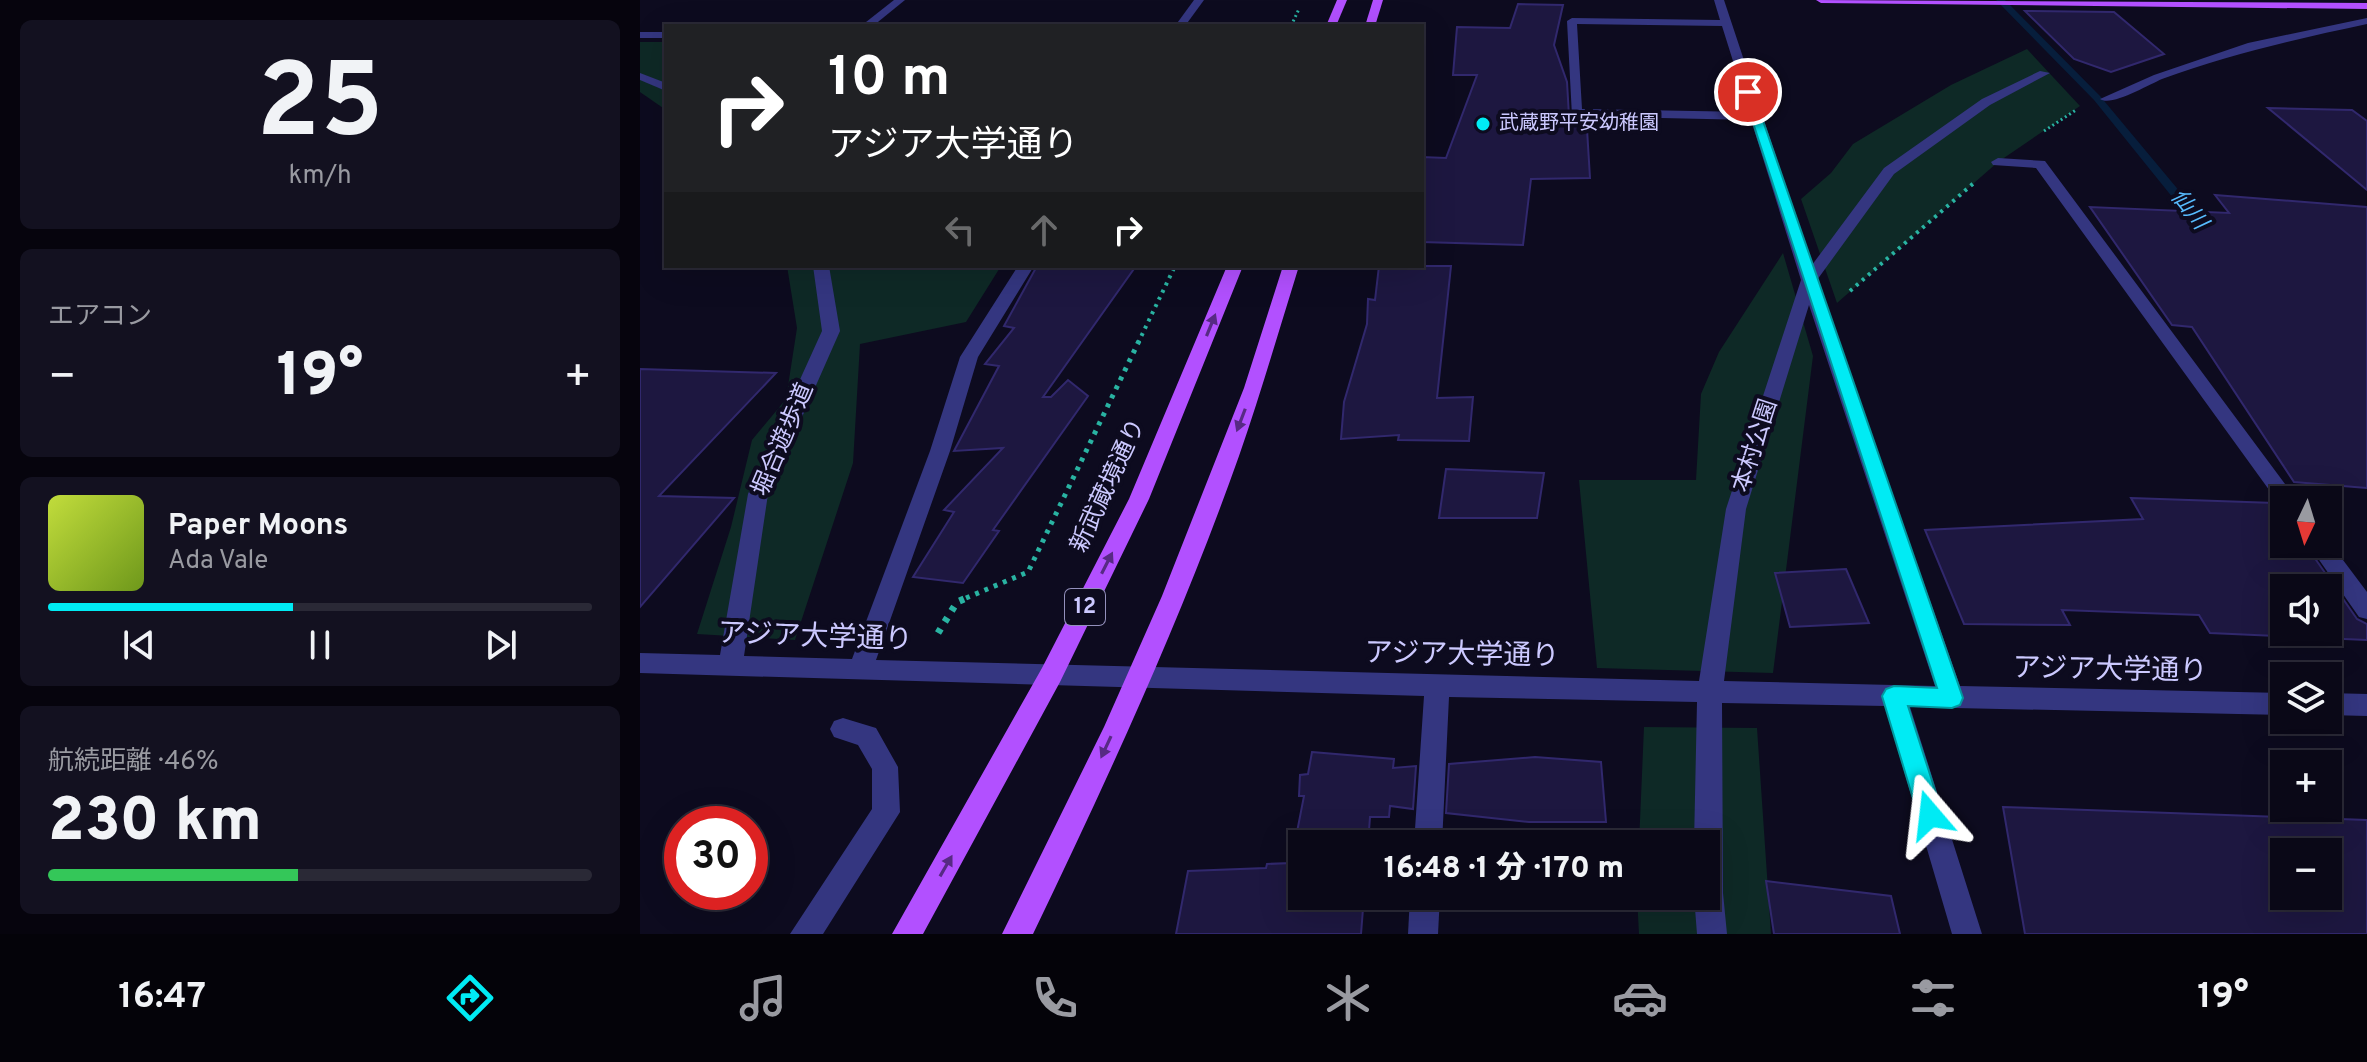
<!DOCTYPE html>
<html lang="ja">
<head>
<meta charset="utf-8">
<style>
  :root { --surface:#0a0817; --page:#131120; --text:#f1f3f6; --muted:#999aa1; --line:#2a2936; --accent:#00ebf4 }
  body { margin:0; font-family:Overpass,"Noto Sans JP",sans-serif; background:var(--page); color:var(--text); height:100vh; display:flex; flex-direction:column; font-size:30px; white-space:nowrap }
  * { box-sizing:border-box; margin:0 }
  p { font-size:26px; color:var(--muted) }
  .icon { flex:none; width:44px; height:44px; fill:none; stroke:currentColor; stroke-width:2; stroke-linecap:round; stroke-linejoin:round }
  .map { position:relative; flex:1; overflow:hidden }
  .drawer { display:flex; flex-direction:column; gap:20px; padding:20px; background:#06040d; width:640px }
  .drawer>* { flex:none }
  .banner { position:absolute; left:24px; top:24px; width:760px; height:244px; border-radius:0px; box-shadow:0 8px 32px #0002,0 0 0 2px var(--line); background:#202124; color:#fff; overflow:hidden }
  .needle { width:52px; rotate:184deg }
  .controls { position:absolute; left:1630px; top:486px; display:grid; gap:16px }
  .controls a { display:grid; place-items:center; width:72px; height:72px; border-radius:0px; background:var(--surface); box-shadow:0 8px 32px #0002,0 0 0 2px var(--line); font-size:40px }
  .speed { position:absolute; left:24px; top:806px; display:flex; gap:16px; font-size:40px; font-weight:700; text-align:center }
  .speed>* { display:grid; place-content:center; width:104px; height:104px; border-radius:50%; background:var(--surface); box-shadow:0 8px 32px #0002,0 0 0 2px var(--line); line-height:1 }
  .speed .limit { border:12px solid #d22; background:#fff; color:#111 }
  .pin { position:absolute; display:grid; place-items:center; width:68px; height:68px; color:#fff; margin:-34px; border:4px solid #fff; border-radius:50%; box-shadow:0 2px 8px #0007 }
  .me { position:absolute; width:88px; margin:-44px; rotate:343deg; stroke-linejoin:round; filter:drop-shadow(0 0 6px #0008) }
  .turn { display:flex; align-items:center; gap:28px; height:168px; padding:0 32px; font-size:36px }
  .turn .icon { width:104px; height:104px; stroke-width:2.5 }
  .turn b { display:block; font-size:56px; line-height:68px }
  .lanes { display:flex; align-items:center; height:76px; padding:0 32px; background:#0003; justify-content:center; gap:40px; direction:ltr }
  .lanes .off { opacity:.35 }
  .big { font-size:60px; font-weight:800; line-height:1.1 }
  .drawer .widget { flex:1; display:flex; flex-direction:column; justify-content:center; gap:12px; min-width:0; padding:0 28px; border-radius:12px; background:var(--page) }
  .drawer .dial { align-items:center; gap:0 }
  .dial b { font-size:104px; line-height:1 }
  .song { display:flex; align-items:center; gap:24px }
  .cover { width:96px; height:96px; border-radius:12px; background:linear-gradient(135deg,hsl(70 70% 55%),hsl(80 70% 35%)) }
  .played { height:8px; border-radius:4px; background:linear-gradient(90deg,var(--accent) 45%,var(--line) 45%) }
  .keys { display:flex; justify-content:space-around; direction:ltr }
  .heat { display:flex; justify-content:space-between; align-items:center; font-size:44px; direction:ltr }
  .charge { height:12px; border-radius:6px; background:linear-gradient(90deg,#34c759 46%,var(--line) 0) }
  .trip { position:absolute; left:648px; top:830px; width:432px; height:80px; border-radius:0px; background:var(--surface); box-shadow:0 8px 32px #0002,0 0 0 2px var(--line); font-weight:800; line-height:80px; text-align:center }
  .tab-bar { display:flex; height:128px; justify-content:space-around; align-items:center; background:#040309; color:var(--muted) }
  .tab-bar .icon { width:56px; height:56px }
  .tab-bar .on { color:var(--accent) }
  .tab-bar b { font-size:36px; color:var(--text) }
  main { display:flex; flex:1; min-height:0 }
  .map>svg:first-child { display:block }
  .green { fill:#0e2926 }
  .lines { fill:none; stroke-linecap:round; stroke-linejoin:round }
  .stream { fill:#071e3c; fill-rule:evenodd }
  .building { fill:#1d1740; stroke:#31286d; stroke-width:2; fill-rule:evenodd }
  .path-far3 { stroke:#29b3a2; stroke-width:3; stroke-dasharray:2 3; stroke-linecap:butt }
  .path-far2 { stroke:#29b3a2; stroke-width:4; stroke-dasharray:3 5; stroke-linecap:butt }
  .path-far1 { stroke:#29b3a2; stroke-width:5; stroke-dasharray:4 6; stroke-linecap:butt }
  .path { stroke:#29b3a2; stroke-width:7; stroke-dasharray:5 8; stroke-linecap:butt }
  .minor { fill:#343680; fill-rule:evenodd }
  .major { fill:#b250ff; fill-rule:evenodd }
  .oneway { fill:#572a84 }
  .route { fill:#00ebf4; stroke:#00999f; stroke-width:2 }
  .poi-dot { fill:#00ebf4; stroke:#0d0b1f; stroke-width:3 }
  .labels { text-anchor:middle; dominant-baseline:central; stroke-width:8; stroke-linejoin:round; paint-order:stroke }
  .far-poi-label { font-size:20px; fill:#ccc9ff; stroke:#0d0b1f; text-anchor:start }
  .far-water-label { font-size:22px; font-style:italic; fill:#57bcff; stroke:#0d0b1f }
  .shield { fill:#0d0b1f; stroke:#9390bc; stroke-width:2 }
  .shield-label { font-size:22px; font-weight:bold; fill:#ccc9ff }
  .street-label { font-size:24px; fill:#ccc9ff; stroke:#0d0b1f }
  .near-street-label { font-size:28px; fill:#ccc9ff; stroke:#0d0b1f }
</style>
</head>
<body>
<main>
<section class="drawer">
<div class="widget dial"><b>25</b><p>km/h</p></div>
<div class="widget"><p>エアコン</p>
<div class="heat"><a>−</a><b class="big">19°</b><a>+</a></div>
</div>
<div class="widget">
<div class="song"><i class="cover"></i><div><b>Paper Moons</b><p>Ada Vale</p></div></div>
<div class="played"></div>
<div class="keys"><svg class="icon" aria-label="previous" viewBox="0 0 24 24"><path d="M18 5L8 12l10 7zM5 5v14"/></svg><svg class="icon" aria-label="pause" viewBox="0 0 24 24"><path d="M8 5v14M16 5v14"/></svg><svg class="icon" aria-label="next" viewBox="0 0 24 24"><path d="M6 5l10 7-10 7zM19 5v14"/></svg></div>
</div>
<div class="widget"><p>航続距離 · 46%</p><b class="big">230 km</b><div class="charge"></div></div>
</section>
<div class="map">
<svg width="1727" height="934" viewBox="0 0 1727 934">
  <rect width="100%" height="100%" fill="#0d0b1f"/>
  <g class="green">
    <path d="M0,42H26V110L0,92Z"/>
    <path d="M1387,49L1440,106L1358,162L1197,303L1161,199L1191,173L1213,144L1311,85Z"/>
    <path d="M1143,253L1173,356L1133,673L957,668L939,480H1056L1061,394L1079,352Z"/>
    <path d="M147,266H361L326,322L220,344L213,463L155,640L57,634L91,527L112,440L146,399L157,328Z"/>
    <path d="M1004,727L1117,728L1131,934H999L997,896H1066V844H999Z"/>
  </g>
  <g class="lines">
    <path class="stream" d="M1356,0H1365L1460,96L1566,223V229H1558L1454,100Z"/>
  </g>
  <g class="building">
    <path d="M878,4L923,5L914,45L927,82L929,116L938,119L941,129H947L950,178L891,179L883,245L782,242V157L806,158L837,75H813L817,27L870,28Z"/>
    <path d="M1385,11L1474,12L1524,54L1471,72L1434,59Z"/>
    <path d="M1628,108L1712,110L1727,121V190Z"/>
    <path d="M1575,195L1727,207V488L1654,482L1552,327L1532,325L1450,207L1589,213Z"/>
    <path d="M397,266H496L403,397H411L428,380L448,396L353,530L359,531L323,583L273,577L314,512L304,510L363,448L314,451L359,366L345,364L374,328L364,326Z"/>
    <path d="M739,266H811L797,398L833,397L829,441L758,440L759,435L701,439L704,402L727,324L728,299L735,300Z"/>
    <path d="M0,369L136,373L19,496L94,498L0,607Z"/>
    <path d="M806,469L904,473L897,518H799Z"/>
    <path d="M1491,498L1635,503L1644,511V544H1665L1717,619L1727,624V640L1570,633L1559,615L1422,610L1430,625L1324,624L1285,530L1503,519ZM1644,588H1688V632H1644Z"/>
    <path d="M1206,569L1229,623L1150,627L1135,573Z"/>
    <path d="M672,752L754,759L753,768L776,766L773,809L750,806L749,817H730L728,844H662V896H724L721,934H536L548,871L626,868L627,864L651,863L664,796H659L660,775L668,774Z"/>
    <path d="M895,757L961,762L966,822H889L806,813L809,764Z"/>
    <path d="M1363,807L1727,820V934H1385ZM1644,852H1688V896H1644Z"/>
    <path d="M1126,881L1251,896L1260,934H1134Z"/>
  </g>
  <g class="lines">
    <g class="path-far3">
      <path d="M651,26L659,9"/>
      <path d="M1404,131L1436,110"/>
    </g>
    <g class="path-far2">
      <path d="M1210,291L1335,182"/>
      <path d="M498,343L535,266"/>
    </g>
    <path class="path-far1" d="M326,598L388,572L499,341"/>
    <path class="path" d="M298,633L317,602L331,596"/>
    <g class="minor">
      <path d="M254,0H265L233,26H221Z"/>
      <path d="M554,0H564L545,26H535Z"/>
      <path d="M1074,0H1084L1172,265L1244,168L1342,99L1400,71L1410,73L1350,105L1254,174L1177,280L1320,686L1644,693V715L1270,707L1342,934H1312L1245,706L1082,703L1083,893L1087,934H1057L1054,896H1066V844H1054L1057,702L809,697L802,844H774L784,696L0,673V653L80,655L108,494L182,331L173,266H189L200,331L128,494L104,656L212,659L290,451L320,357L378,266H394L338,357L310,451L236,660L1059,681L1086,509L1161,280L1111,120L932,116L927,21L932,18L1080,20ZM937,24L1082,26L1109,112L942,109ZM1169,305L1295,686L1084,681L1106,509Z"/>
      <path d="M1727,18V24C1657,39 1589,54 1522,79C1508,85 1471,107 1460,99L1514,75L1608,43Z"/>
      <rect x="0" y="32" width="26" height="6"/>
      <path d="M0,73L26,83V91L0,80Z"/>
      <path d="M1358,158L1405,161L1657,500H1644V507L1640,505L1396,168L1353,165L1351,162Z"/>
      <path d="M1688,540L1727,592V619L1719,617L1668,544H1688Z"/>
      <path d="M1688,693L1727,694V716L1688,715Z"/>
      <path d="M203,718L236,728L258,767L260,812L183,934H150L232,809V769L218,745L194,737L190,729L194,721Z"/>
      <path d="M770,896H800L798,934H768Z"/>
    </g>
    <g class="major">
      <path d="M697,0H707L696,26H686Z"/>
      <path d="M733,0H743L735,26H725Z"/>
      <path d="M1176,0L1727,3V9L1181,3Z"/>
      <path d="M587,266H603L509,499L420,682L283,934H252L402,668L489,499Z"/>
      <path d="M643,266H659C639,330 621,393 599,456C541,620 468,778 393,934H362L464,727L522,596L604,388Z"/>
    </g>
  </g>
  <defs><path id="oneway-solid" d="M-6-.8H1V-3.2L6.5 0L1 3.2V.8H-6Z" transform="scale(2)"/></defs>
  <g class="oneway">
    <use href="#oneway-solid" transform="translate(571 325) rotate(-68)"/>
    <use href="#oneway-solid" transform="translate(601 420) rotate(111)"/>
    <use href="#oneway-solid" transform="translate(467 563) rotate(-63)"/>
    <use href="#oneway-solid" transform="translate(466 747) rotate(115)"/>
    <use href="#oneway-solid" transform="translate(306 866) rotate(-60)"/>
  </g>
  <path class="route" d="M1108,89L1113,92L1323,698L1320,705L1312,708L1268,706L1303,815L1299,823L1290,827L1282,823L1278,815L1242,696L1246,689L1254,686L1297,688L1103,92Z"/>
  <circle class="poi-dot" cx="843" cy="124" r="8"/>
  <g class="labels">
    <g class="far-poi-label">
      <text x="859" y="124">武蔵野平安幼稚園</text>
    </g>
    <g class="far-water-label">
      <text transform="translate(1548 210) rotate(51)">仙川</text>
    </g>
    <rect class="shield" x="425" y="589" width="40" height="36" rx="6"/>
    <g class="shield-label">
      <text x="445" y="607">12</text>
    </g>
    <g class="street-label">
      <text transform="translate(144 440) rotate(-67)">堀合遊歩道</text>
      <text transform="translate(1116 446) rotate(-72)">本村公園</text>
      <text transform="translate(469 486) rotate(-65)">新武蔵境通り</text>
    </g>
    <g class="near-street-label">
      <text transform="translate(175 638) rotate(2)">アジア大学通り</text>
      <text transform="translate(822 656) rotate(1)">アジア大学通り</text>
      <text transform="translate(1470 671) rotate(1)">アジア大学通り</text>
    </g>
  </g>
</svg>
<div class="controls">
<a><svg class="needle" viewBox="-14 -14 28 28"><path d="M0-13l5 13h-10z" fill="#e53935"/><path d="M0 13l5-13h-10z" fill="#999aa1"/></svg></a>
<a><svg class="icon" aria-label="sound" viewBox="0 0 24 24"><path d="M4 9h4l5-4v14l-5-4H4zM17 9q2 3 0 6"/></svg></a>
<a><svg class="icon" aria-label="layers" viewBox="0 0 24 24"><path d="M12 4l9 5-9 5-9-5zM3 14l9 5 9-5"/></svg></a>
<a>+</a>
<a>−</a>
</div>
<div class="speed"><div class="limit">30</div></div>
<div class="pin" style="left:1108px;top:92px;background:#d93025"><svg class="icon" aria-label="arrive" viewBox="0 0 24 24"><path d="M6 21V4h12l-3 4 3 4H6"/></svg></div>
<svg class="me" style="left:1290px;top:815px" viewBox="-20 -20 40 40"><path d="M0-17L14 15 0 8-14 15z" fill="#00ebf4" stroke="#fff" stroke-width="4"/></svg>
<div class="trip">16:48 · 1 分 · 170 m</div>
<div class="banner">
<div class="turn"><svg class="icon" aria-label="right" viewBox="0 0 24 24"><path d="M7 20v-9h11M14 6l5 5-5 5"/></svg><div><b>10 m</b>アジア大学通り</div></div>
<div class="lanes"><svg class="icon off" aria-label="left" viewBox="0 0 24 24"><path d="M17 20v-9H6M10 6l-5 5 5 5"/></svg><svg class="icon off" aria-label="ahead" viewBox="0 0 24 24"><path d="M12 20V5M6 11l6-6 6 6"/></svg><svg class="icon" aria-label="right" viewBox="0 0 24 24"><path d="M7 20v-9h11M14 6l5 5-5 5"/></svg></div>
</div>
</div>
</main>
<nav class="tab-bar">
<b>16:47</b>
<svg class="icon on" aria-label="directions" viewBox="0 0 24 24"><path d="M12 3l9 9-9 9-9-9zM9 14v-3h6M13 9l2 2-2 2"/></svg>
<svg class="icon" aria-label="music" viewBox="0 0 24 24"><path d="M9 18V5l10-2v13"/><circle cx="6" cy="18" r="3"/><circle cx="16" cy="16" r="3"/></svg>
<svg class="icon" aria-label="phone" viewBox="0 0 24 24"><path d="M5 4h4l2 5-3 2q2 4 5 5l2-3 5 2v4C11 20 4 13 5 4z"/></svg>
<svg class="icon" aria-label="climate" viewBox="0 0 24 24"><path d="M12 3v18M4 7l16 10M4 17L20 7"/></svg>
<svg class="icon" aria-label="car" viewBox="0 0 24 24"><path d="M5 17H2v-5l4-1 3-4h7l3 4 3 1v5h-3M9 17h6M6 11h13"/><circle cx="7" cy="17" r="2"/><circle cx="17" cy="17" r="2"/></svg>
<svg class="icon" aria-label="filters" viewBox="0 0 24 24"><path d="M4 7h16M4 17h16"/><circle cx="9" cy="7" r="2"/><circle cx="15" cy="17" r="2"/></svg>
<b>19°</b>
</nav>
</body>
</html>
